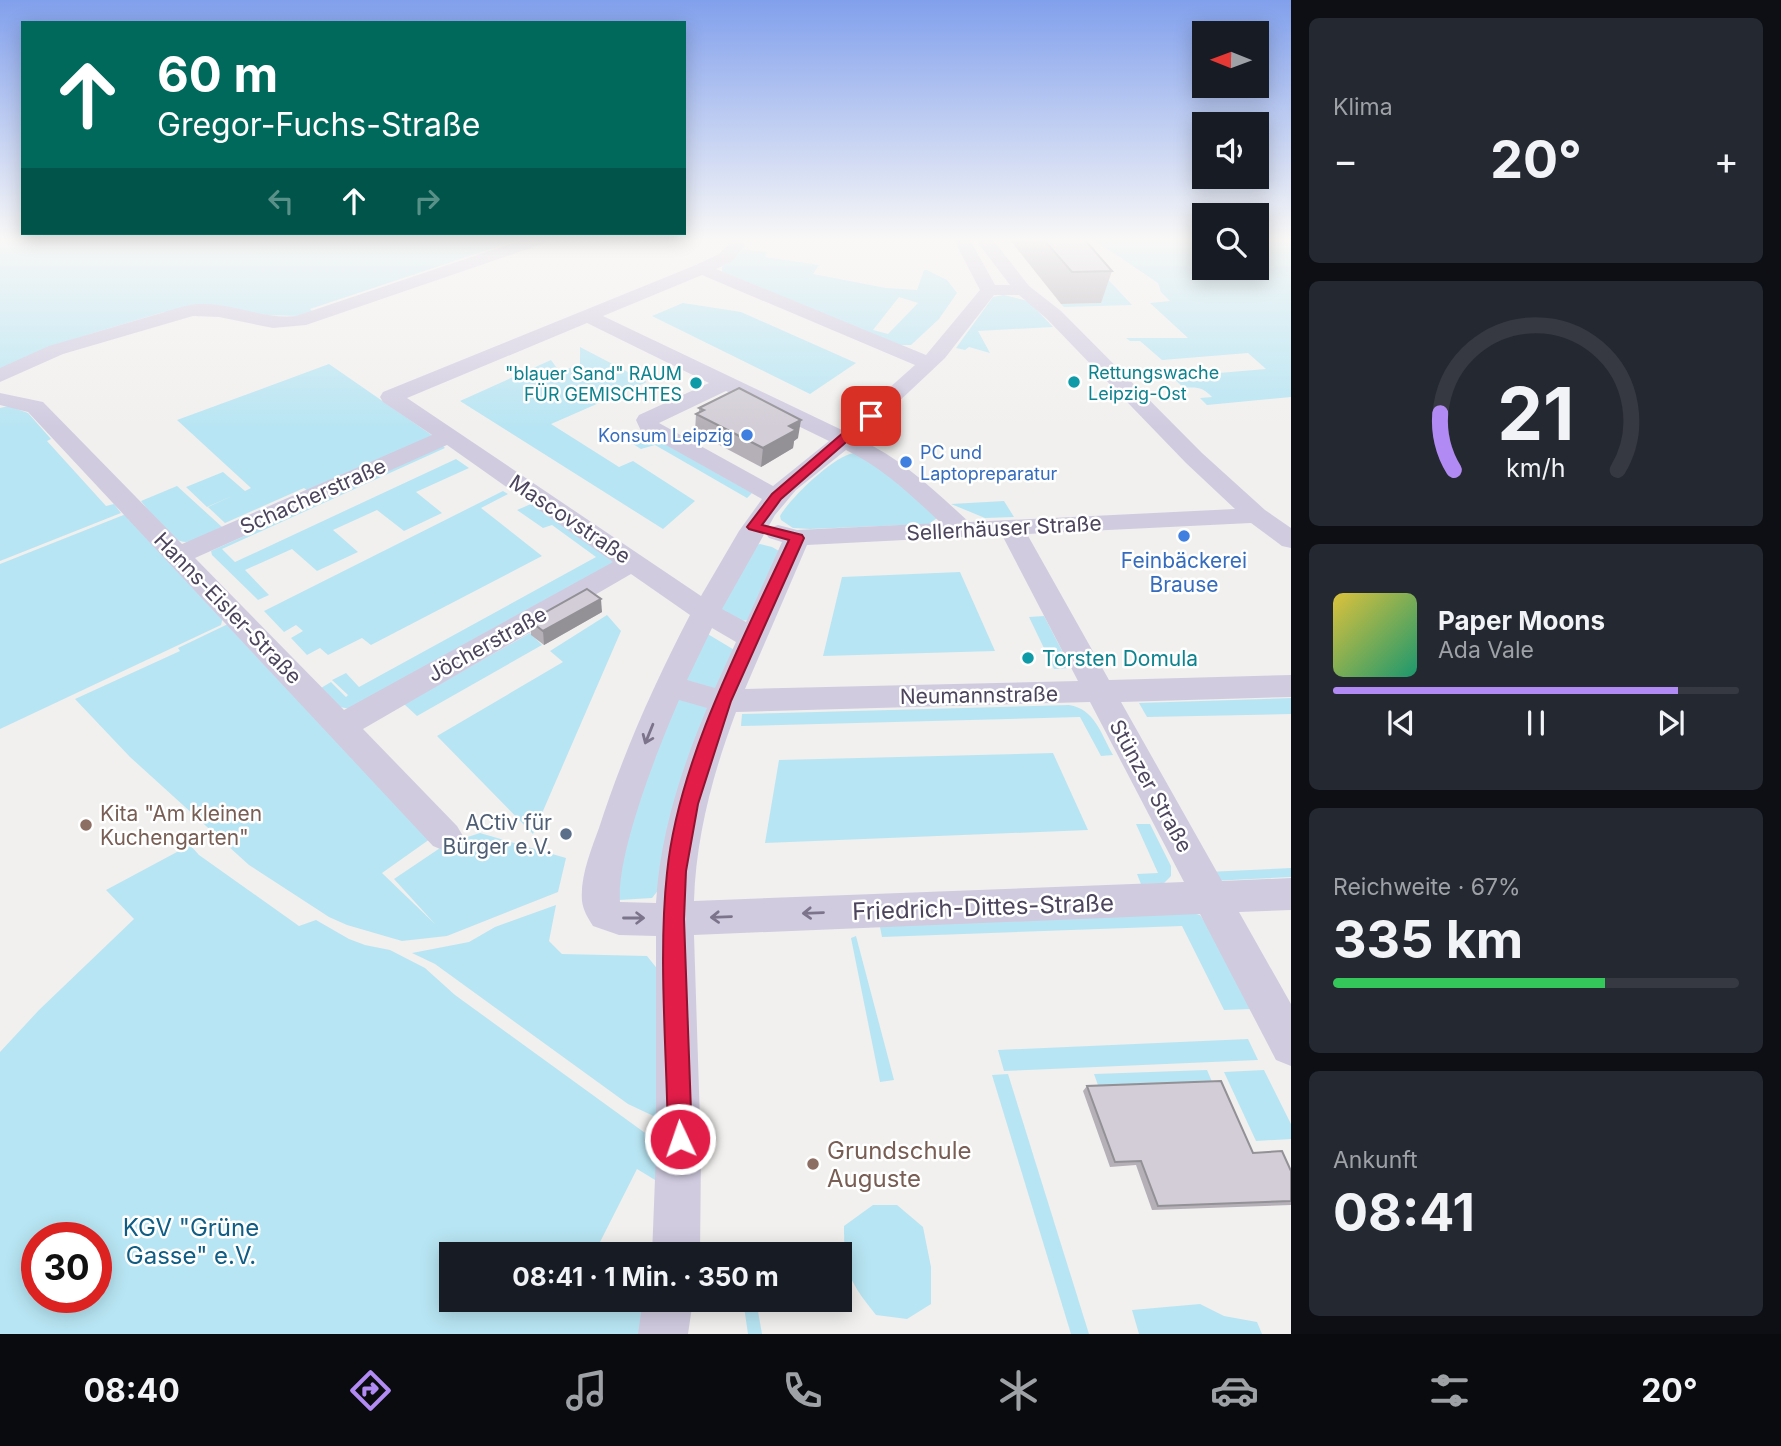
<!DOCTYPE html>
<html lang="de">
<head>
<meta charset="utf-8">
<style>
  :root { --surface:#171b24; --page:#242831; --text:#f1f3f6; --muted:#9ea1a6; --line:#363941; --accent:#b28af3 }
  body { margin:0; font-family:Inter,sans-serif; background:var(--page); color:var(--text); height:100vh; display:flex; flex-direction:column; font-size:26px; white-space:nowrap }
  * { box-sizing:border-box; margin:0 }
  p { font-size:23px; color:var(--muted) }
  .icon { flex:none; width:38px; height:38px; fill:none; stroke:currentColor; stroke-width:2; stroke-linecap:round; stroke-linejoin:round }
  .map { position:relative; flex:1; overflow:hidden }
  .drawer { display:flex; flex-direction:column; gap:18px; padding:18px; background:#0d0f14; width:490px }
  .drawer>* { flex:none }
  .hud { position:absolute; left:21px; top:21px; width:665px; height:214px; border-radius:0px; box-shadow:0 4px 18px #0003; background:#00695c; color:#fff; overflow:hidden }
  .needle { width:46px; rotate:271deg }
  .tools { position:absolute; left:1192px; top:21px; display:grid; gap:14px }
  .tools a { display:grid; place-items:center; width:77px; height:77px; border-radius:0px; background:var(--surface); box-shadow:0 4px 18px #0003; font-size:35px }
  .speed { position:absolute; left:21px; top:1222px; display:flex; gap:14px; font-size:35px; font-weight:700; text-align:center }
  .speed>* { display:grid; place-content:center; width:91px; height:91px; border-radius:50%; background:var(--surface); box-shadow:0 4px 18px #0003; line-height:1 }
  .speed .limit { border:10px solid #d22; background:#fff; color:#111 }
  .pin { position:absolute; display:grid; place-items:center; width:60px; height:60px; color:#fff; margin:-30px; border-radius:14px; box-shadow:0 4px 10px #0006 }
  .me { position:absolute; width:77px; margin:-38px; rotate:357deg; stroke-linejoin:round; filter:drop-shadow(0 0 5px #0008) }
  .turn { display:flex; align-items:center; gap:24px; height:147px; padding:0 21px; font-size:32px }
  .turn .icon { width:91px; height:91px; stroke-width:2.5 }
  .turn b { display:block; font-size:49px; line-height:60px }
  .lanes { display:flex; align-items:center; height:66px; padding:0 21px; background:#0003; justify-content:center; gap:35px; direction:ltr }
  .lanes .off { opacity:.35 }
  .big { font-size:52px; font-weight:700; line-height:1.1 }
  .drawer .tile { flex:1; display:flex; flex-direction:column; justify-content:center; gap:10px; min-width:0; padding:0 24px; border-radius:10px; background:var(--page) }
  .drawer .dial { align-items:center; gap:0 }
  .dial svg { height:182px; overflow:visible; fill:none; stroke:var(--line); stroke-width:7; stroke-linecap:round; text-anchor:middle }
  .dial text { fill:var(--text); stroke:none }
  .song { display:flex; align-items:center; gap:21px }
  .cover { width:84px; height:84px; border-radius:10px; background:linear-gradient(135deg,hsl(50 70% 55%),hsl(160 70% 35%)) }
  .played { height:7px; border-radius:4px; background:linear-gradient(90deg,var(--accent) 85%,var(--line) 85%) }
  .keys { display:flex; justify-content:space-around; direction:ltr }
  .heat { display:flex; justify-content:space-between; align-items:center; font-size:38px; direction:ltr }
  .charge { height:10px; border-radius:5px; background:linear-gradient(90deg,#34c759 67%,var(--line) 0) }
  .trip { position:absolute; left:439px; top:1242px; width:413px; height:70px; border-radius:0px; background:var(--surface); box-shadow:0 4px 18px #0003; font-weight:700; line-height:70px; text-align:center }
  .dock { display:flex; height:112px; justify-content:space-around; align-items:center; background:#090b0e; color:var(--muted) }
  .dock .icon { width:49px; height:49px }
  .dock .on { color:var(--accent) }
  .dock b { font-size:32px; color:var(--text) }
  main { display:flex; flex:1; min-height:0 }
  .map>svg:first-child { display:block }
  .green { fill:#b8e5f3; fill-rule:evenodd }
  .lines { fill:none; stroke-linecap:round; stroke-linejoin:round }
  .minor { fill:#d1cbe0; fill-rule:evenodd }
  .wall { fill:#b5b0b8 }
  .shaded-wall { fill:#939096 }
  .building { fill:#d2cdd6; stroke:#939096; stroke-width:2 }
  .oneway { stroke:#7b748b }
  .route { fill:#e11d48; stroke:#92132f; stroke-width:2 }
  .culture-dot { fill:#0f9aa8; stroke:#fff; stroke-width:2.5 }
  .shop-dot { fill:#3f7fe0; stroke:#fff; stroke-width:2.5 }
  .education-dot { fill:#8d6e63; stroke:#fff; stroke-width:2.5 }
  .service-dot { fill:#5c6f8a; stroke:#fff; stroke-width:2.5 }
  .labels { text-anchor:middle; dominant-baseline:central; stroke-width:5; stroke-linejoin:round; paint-order:stroke }
  .far-culture-label { font-size:18px; fill:#0d838f; stroke:#fff; text-anchor:start }
  .far-shop-label { font-size:18px; fill:#366cbe; stroke:#fff; text-anchor:end }
  .street-label { font-size:21px; fill:#4c455d; stroke:#fff }
  .shop-label { font-size:21px; fill:#366cbe; stroke:#fff }
  .culture-label { font-size:21px; fill:#0d838f; stroke:#fff; text-anchor:start }
  .education-label { font-size:21px; fill:#785e54; stroke:#fff; text-anchor:start }
  .service-label { font-size:21px; fill:#4e5e75; stroke:#fff; text-anchor:end }
  .near-street-label { font-size:24px; fill:#4c455d; stroke:#fff }
  .near-education-label { font-size:24px; fill:#785e54; stroke:#fff; text-anchor:start }
  .near-park-label { font-size:24px; fill:#0f5d85; stroke:#fff }
</style>
</head>
<body>
<main>
<div class="map">
<svg width="1291" height="1334" viewBox="0 0 1291 1334">
  <rect width="100%" height="100%" fill="#f1f0ee"/>
  <g class="green">
    <path d="M0,240H518L310,309L313,312L298,316L164,312L90,334L0,372Z"/>
    <path d="M1071,240L1132,305L1064,307L1061,304L1101,303Z"/>
    <path d="M1094,240H1204V268H1256L1257,240L1291,242V397L1207,405L1200,398L1212,397C1202,387 1197,387 1184,388L1172,377L1266,369L1248,353L1162,360L1140,341H1130L1126,338H1188L1150,303L1170,301L1161,292L1158,283Z"/>
    <path d="M743,249L767,252L765,257L819,265L813,274L886,288L917,290L924,270H927L947,280L957,293L939,319L911,345H899L722,272V267ZM899,297L918,303L888,334L873,330Z"/>
    <path d="M1004,295L1028,301L1053,327L978,331L990,353L969,347L965,350L956,348L993,297Z"/>
    <path d="M683,303L741,312L856,363L810,394L652,316Z"/>
    <path d="M580,347L647,382L551,424L619,467L633,461L695,501L663,529L460,401L551,360L559,371L580,365Z"/>
    <path d="M329,364L433,436L308,491L304,488L225,523L208,507L232,496L207,507L186,487L223,472L245,491L251,488L177,420Z"/>
    <path d="M9,406L28,413L51,439L47,441L106,506L114,504L121,513L0,561V408Z"/>
    <path d="M651,436L752,493L747,498L655,445L641,449L633,444Z"/>
    <path d="M443,446L445,448L222,549L235,562L456,459L469,468L416,492L442,513L404,531L377,510L333,530L358,552L317,571L292,549L245,570L269,595L258,600L212,555L211,551Z"/>
    <path d="M854,453L893,475L937,518L929,524L810,529L793,528L781,520L780,516C790,498 835,455 854,453Z"/>
    <path d="M177,486L222,527C212,531 197,541 186,542C168,542 151,513 141,501Z"/>
    <path d="M503,491L508,494L481,508L542,556L371,645L362,638L328,655L320,648L307,655L291,638L303,631L296,625L284,632L264,611Z"/>
    <path d="M1004,501L1014,517L985,518L951,504Z"/>
    <path d="M531,504L618,562L350,709L330,705L316,691L331,682L346,697L348,695L332,680L346,673L359,687L596,557L552,525L543,528L517,510Z"/>
    <path d="M126,514L223,617L221,625L0,729V564Z"/>
    <path d="M760,544L772,547L781,552L750,620L737,621L717,609L750,547Z"/>
    <path d="M960,572L995,651L823,656L842,577Z"/>
    <path d="M607,615L621,631L533,834L437,736L563,662L550,651Z"/>
    <path d="M1044,616L1071,668L1054,669L1029,617Z"/>
    <path d="M228,624L430,839L382,873L435,924L394,879L446,844L480,833L566,858L558,892L447,936L402,941L347,925L329,917L249,865L130,757L75,699L180,651L178,648Z"/>
    <path d="M530,633L542,645L417,716L404,704Z"/>
    <path d="M706,633L736,651L717,689L683,681Z"/>
    <path d="M669,697L710,703L660,888L652,898L619,900L609,880Z"/>
    <path d="M1291,698V714L1147,717L1139,703Z"/>
    <path d="M1069,705C1095,709 1101,734 1113,755L1101,756L1080,717L741,726L742,714Z"/>
    <path d="M1053,753L1088,830L765,843L779,760Z"/>
    <path d="M1136,824H1150L1171,866V876L1164,883L1141,884L1137,874L1158,873Z"/>
    <path d="M190,845L199,855L299,926L316,920L349,939L365,945L390,950L425,968L455,995L663,1146L660,1183L637,1169L599,1244L612,1255H452V1300H629L648,1314L645,1334H0V1052L39,1010L134,919L106,890ZM37,1237H96V1297H37Z"/>
    <path d="M1291,868V877L1212,881L1207,872Z"/>
    <path d="M556,905L549,941L562,954L647,956L659,971L662,1120L628,1104L435,964L412,953L469,942L495,927Z"/>
    <path d="M1189,912L1200,915L1207,925L1251,1009L1224,1010L1182,926L882,937L879,922Z"/>
    <path d="M856,936L894,1080L880,1082L851,938Z"/>
    <path d="M1248,1039L1258,1060L1004,1071L998,1050Z"/>
    <path d="M1207,1070L1213,1084L1099,1088L1094,1074Z"/>
    <path d="M1264,1070L1291,1124V1139L1256,1141L1224,1072Z"/>
    <path d="M1008,1074L1089,1334H1071L992,1075Z"/>
    <path d="M873,1205H897L923,1227L931,1267V1304L907,1319L876,1315C848,1280 844,1271 844,1226Z"/>
    <path d="M743,1300H756L762,1334H748Z"/>
    <path d="M1200,1304L1224,1316L1257,1322L1262,1334H1139L1132,1310Z"/>
  </g>
  <g class="lines">
    <g class="minor">
      <path d="M522,240H547L545,243L306,325L273,328L219,317L193,316L63,354L0,382V368L49,346L185,306C222,297 259,320 296,316Z"/>
      <path d="M727,240H743L745,246L731,262L716,269L926,355L980,290L954,240H970L995,285H1010L976,240H993L1029,286L1061,311L1202,453L1265,510L1291,528V548L1282,546L1251,523L1027,534L1109,680L1291,675V697L1121,702L1222,881L1291,878V910L1239,912L1291,1004V1066L1276,1060L1200,914L694,935L701,1153L700,1255H652L656,1153V936L619,935L593,926C588,918 583,910 582,901C580,877 591,850 599,828C623,754 654,684 690,615L631,574L363,729L457,826L463,836L457,846L445,851L433,846L28,412L0,405V393L43,402L182,544L432,435L383,402L380,397L383,392L696,265L719,254L728,245ZM702,275L915,365L842,430L603,316ZM994,295H1019L1047,319L1186,463L1235,509L969,522C934,490 902,459 859,439L945,358ZM587,323L709,383L639,415L636,420L641,431L762,499L739,531L701,596L407,398ZM726,391L829,441L773,486L659,423ZM447,445L613,562L344,710L195,558ZM846,450C883,468 911,495 941,523L797,530L778,525L769,528L765,533L769,538L782,542L746,622L722,609L775,515L796,490ZM1002,535L1078,681L745,689L807,545ZM712,628L736,642L715,688L687,680ZM679,700L707,708C681,770 660,834 656,903L620,902C616,854 659,746 679,700ZM1090,702L1184,882L694,901C696,836 713,773 736,712Z"/>
      <path d="M643,1300H693L688,1334H638Z"/>
    </g>
  </g>
  <g class="wall">
    <path d="M1010,240H1085L1112,271L1101,303L1061,304Z"/>
    <path d="M699,408L798,438L794,441L793,448L761,467L695,432L696,414L699,413Z"/>
    <path d="M602,612L544,645L531,635L530,621Z"/>
    <path d="M1087,1086L1253,1153L1291,1171V1205L1152,1210L1136,1165L1110,1167L1083,1091Z"/>
  </g>
  <g class="shaded-wall">
    <path d="M801,420L798,438L794,441L793,448L761,467L763,448L789,426Z"/>
    <path d="M601,599L602,612L544,645L543,631Z"/>
  </g>
  <g class="building">
    <path d="M1044,240H1085L1112,271L1072,272Z"/>
    <path d="M739,388L801,420L789,426L796,430L763,448L696,414L704,410L699,408Z"/>
    <path d="M587,589L601,599L543,631L530,621Z"/>
    <path d="M1221,1081L1253,1153L1282,1151L1291,1171V1201L1158,1206L1141,1161L1115,1162L1087,1086Z"/>
  </g>
  <defs><path id="oneway-shaft" d="M-6 0H5M1.5-3L5.5 0L1.5 3" fill="none" stroke-width="1.6" stroke-linecap="round" stroke-linejoin="round" transform="scale(1.75)"/></defs>
  <g class="oneway">
    <use href="#oneway-shaft" transform="translate(649 734) rotate(112)"/>
    <use href="#oneway-shaft" transform="translate(813 913) rotate(178)"/>
    <use href="#oneway-shaft" transform="translate(721 917) rotate(178)"/>
    <use href="#oneway-shaft" transform="translate(634 918)"/>
  </g>
  <linearGradient id="sky" x2="0" y2="1"><stop stop-color="#81a0ec"/><stop offset="0.56" stop-color="#f9f8f7"/><stop offset="1" stop-color="#f9f8f7" stop-opacity="0"/></linearGradient>
  <rect width="1291" height="427" fill="url(#sky)"/>
  <path class="route" d="M866,413L876,416L781,499L762,525L802,535L804,538L731,701L698,804L686,871L684,919L692,1139L688,1147L680,1151L671,1147L668,1139C667,1053 658,957 667,873C678,762 742,641 789,540L749,529L747,527L772,494Z"/>
  <g class="culture-dot">
    <circle cx="1074" cy="382" r="7"/>
    <circle cx="696" cy="383" r="7"/>
    <circle cx="1028" cy="658" r="7"/>
  </g>
  <g class="shop-dot">
    <circle cx="747" cy="435" r="7"/>
    <circle cx="906" cy="462" r="7"/>
    <circle cx="1184" cy="536" r="7"/>
  </g>
  <g class="education-dot">
    <circle cx="86" cy="825" r="7"/>
    <circle cx="813" cy="1164" r="7"/>
  </g>
  <circle class="service-dot" cx="566" cy="834" r="7"/>
  <g class="labels">
    <g class="far-culture-label">
      <text x="1088" y="372">Rettungswache<tspan x="1088" dy="21">Leipzig-Ost</tspan></text>
      <text x="682" y="373" text-anchor="end">"blauer Sand" RAUM<tspan x="682" dy="21">FÜR GEMISCHTES</tspan></text>
    </g>
    <g class="far-shop-label">
      <text x="733" y="435">Konsum Leipzig</text>
      <text x="920" y="452" text-anchor="start">PC und<tspan x="920" dy="21">Laptopreparatur</tspan></text>
    </g>
    <g class="street-label">
      <text transform="translate(313 496) rotate(-24)">Schacherstraße</text>
      <text transform="translate(570 519) rotate(34)">Mascovstraße</text>
      <text transform="translate(1004 528) rotate(-3)">Sellerhäuser Straße</text>
      <text transform="translate(228 608) rotate(46)">Hanns-Eisler-Straße</text>
      <text transform="translate(487 644) rotate(-29)">Jöcherstraße</text>
      <text transform="translate(979 695) rotate(-1)">Neumannstraße</text>
      <text transform="translate(1151 786) rotate(61)">Stünzer Straße</text>
    </g>
    <g class="shop-label">
      <text x="1184" y="560">Feinbäckerei<tspan x="1184" dy="24">Brause</tspan></text>
    </g>
    <g class="culture-label">
      <text x="1042" y="658">Torsten Domula</text>
    </g>
    <g class="education-label">
      <text x="100" y="813">Kita "Am kleinen<tspan x="100" dy="24">Kuchengarten"</tspan></text>
    </g>
    <g class="service-label">
      <text x="552" y="822">ACtiv für<tspan x="552" dy="24">Bürger e.V.</tspan></text>
    </g>
    <g class="near-street-label">
      <text transform="translate(983 907) rotate(-2)">Friedrich-Dittes-Straße</text>
    </g>
    <g class="near-education-label">
      <text x="827" y="1150">Grundschule<tspan x="827" dy="28">Auguste</tspan></text>
    </g>
    <g class="near-park-label">
      <text x="191" y="1227">KGV "Grüne<tspan x="191" dy="28">Gasse" e.V.</tspan></text>
    </g>
  </g>
</svg>
<div class="tools">
<a><svg class="needle" viewBox="-14 -14 28 28"><path d="M0-13l5 13h-10z" fill="#e53935"/><path d="M0 13l5-13h-10z" fill="#9ea1a6"/></svg></a>
<a><svg class="icon" aria-label="sound" viewBox="0 0 24 24"><path d="M4 9h4l5-4v14l-5-4H4zM17 9q2 3 0 6"/></svg></a>
<a><svg class="icon" aria-label="search" viewBox="0 0 24 24"><circle cx="10" cy="10" r="6"/><path d="M15 15l6 6"/></svg></a>
</div>
<div class="speed"><div class="limit">30</div></div>
<div class="pin" style="left:871px;top:416px;background:#d93025"><svg class="icon" aria-label="arrive" viewBox="0 0 24 24"><path d="M6 21V4h12l-3 4 3 4H6"/></svg></div>
<svg class="me" style="left:680px;top:1139px" viewBox="-20 -20 40 40"><circle r="17" fill="#e11d48" stroke="#fff" stroke-width="3"/><path d="M0-11L8 9 0 5-8 9z" fill="#fff"/></svg>
<div class="trip">08:41 · 1 Min. · 350 m</div>
<div class="hud">
<div class="turn"><svg class="icon" aria-label="ahead" viewBox="0 0 24 24"><path d="M12 20V5M6 11l6-6 6 6"/></svg><div><b>60 m</b>Gregor-Fuchs-Straße</div></div>
<div class="lanes"><svg class="icon off" aria-label="left" viewBox="0 0 24 24"><path d="M17 20v-9H6M10 6l-5 5 5 5"/></svg><svg class="icon" aria-label="ahead" viewBox="0 0 24 24"><path d="M12 20V5M6 11l6-6 6 6"/></svg><svg class="icon off" aria-label="right" viewBox="0 0 24 24"><path d="M7 20v-9h11M14 6l5 5-5 5"/></svg></div>
</div>
</div>
<section class="drawer">
<div class="tile"><p>Klima</p>
<div class="heat"><a>−</a><b class="big">20°</b><a>+</a></div>
</div>
<div class="tile dial"><svg viewBox="0 0 100 80">
<path d="M14 69A42 42 0 1 1 86 69"/>
<path d="M14 69A42 42 0 0 1 8 44" stroke="#b28af3"/>
<text x="50" y="56" font-size="32" font-weight="700">21</text>
<text x="50" y="72" font-size="11">km/h</text>
</svg></div>
<div class="tile">
<div class="song"><i class="cover"></i><div><b>Paper Moons</b><p>Ada Vale</p></div></div>
<div class="played"></div>
<div class="keys"><svg class="icon" aria-label="previous" viewBox="0 0 24 24"><path d="M18 5L8 12l10 7zM5 5v14"/></svg><svg class="icon" aria-label="pause" viewBox="0 0 24 24"><path d="M8 5v14M16 5v14"/></svg><svg class="icon" aria-label="next" viewBox="0 0 24 24"><path d="M6 5l10 7-10 7zM19 5v14"/></svg></div>
</div>
<div class="tile"><p>Reichweite · 67%</p><b class="big">335 km</b><div class="charge"></div></div>
<div class="tile"><p>Ankunft</p><b class="big">08:41</b></div>
</section>
</main>
<nav class="dock">
<b>08:40</b>
<svg class="icon on" aria-label="directions" viewBox="0 0 24 24"><path d="M12 3l9 9-9 9-9-9zM9 14v-3h6M13 9l2 2-2 2"/></svg>
<svg class="icon" aria-label="music" viewBox="0 0 24 24"><path d="M9 18V5l10-2v13"/><circle cx="6" cy="18" r="3"/><circle cx="16" cy="16" r="3"/></svg>
<svg class="icon" aria-label="phone" viewBox="0 0 24 24"><path d="M5 4h4l2 5-3 2q2 4 5 5l2-3 5 2v4C11 20 4 13 5 4z"/></svg>
<svg class="icon" aria-label="climate" viewBox="0 0 24 24"><path d="M12 3v18M4 7l16 10M4 17L20 7"/></svg>
<svg class="icon" aria-label="car" viewBox="0 0 24 24"><path d="M5 17H2v-5l4-1 3-4h7l3 4 3 1v5h-3M9 17h6M6 11h13"/><circle cx="7" cy="17" r="2"/><circle cx="17" cy="17" r="2"/></svg>
<svg class="icon" aria-label="filters" viewBox="0 0 24 24"><path d="M4 7h16M4 17h16"/><circle cx="9" cy="7" r="2"/><circle cx="15" cy="17" r="2"/></svg>
<b>20°</b>
</nav>
</body>
</html>
